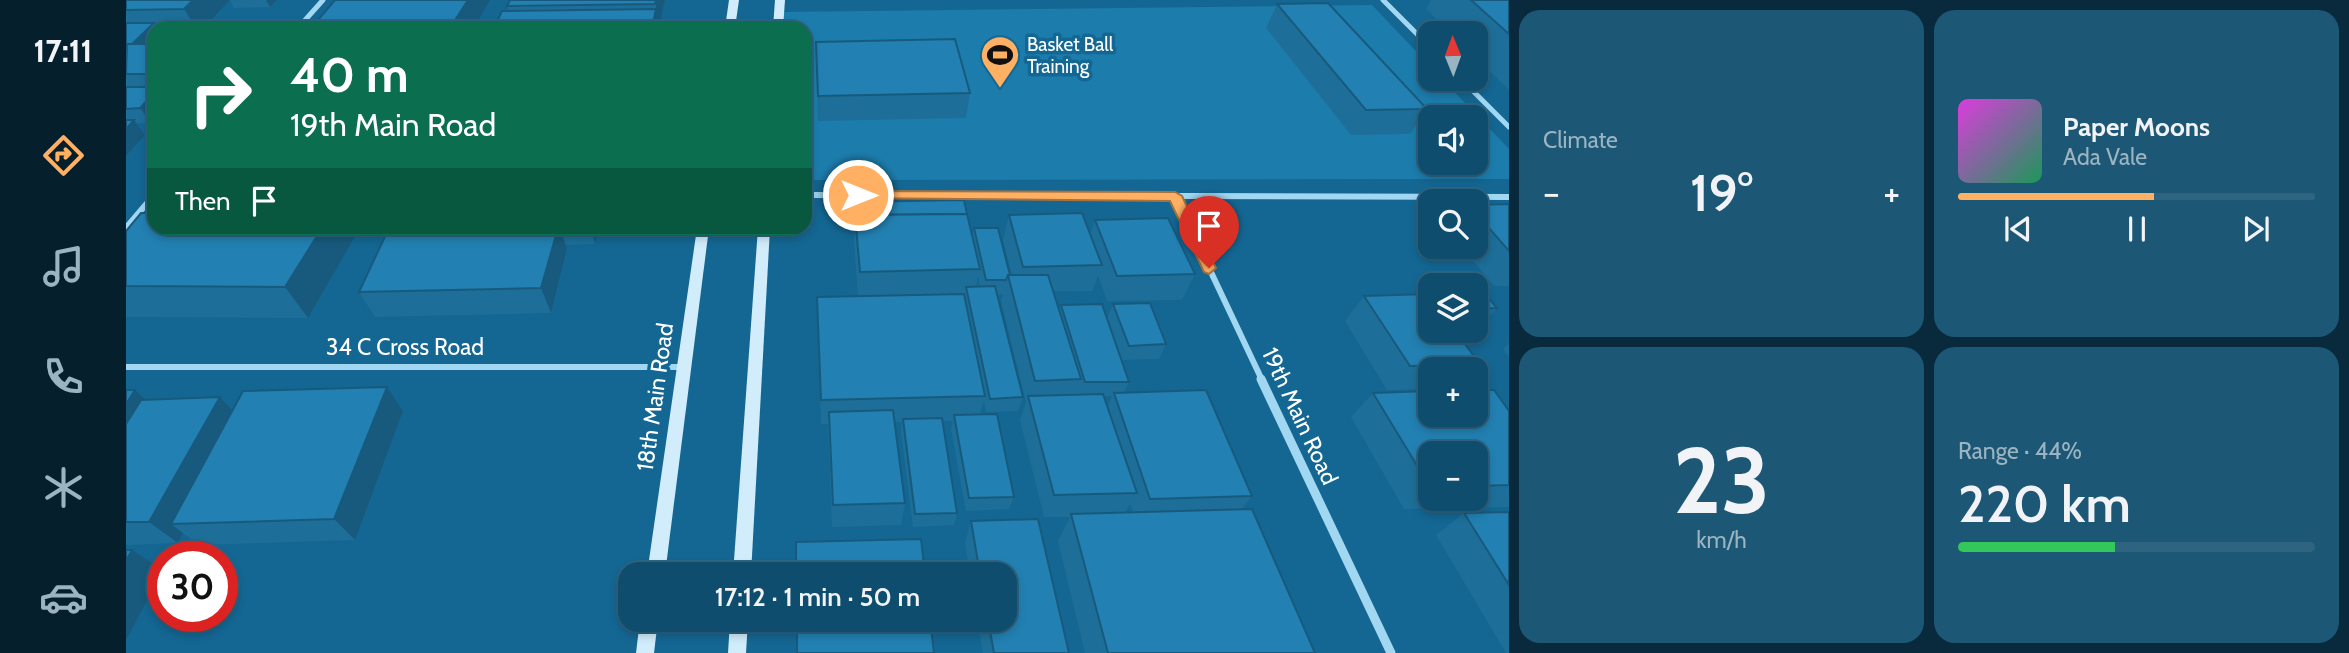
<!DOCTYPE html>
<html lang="en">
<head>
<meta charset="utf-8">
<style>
  :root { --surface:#0f4d6e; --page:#1d5776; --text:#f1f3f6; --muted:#9bb4c2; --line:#2f6481; --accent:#ffb063 }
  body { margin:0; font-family:Cabin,sans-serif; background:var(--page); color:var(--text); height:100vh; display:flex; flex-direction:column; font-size:26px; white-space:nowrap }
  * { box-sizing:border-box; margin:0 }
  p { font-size:23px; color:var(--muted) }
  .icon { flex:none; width:38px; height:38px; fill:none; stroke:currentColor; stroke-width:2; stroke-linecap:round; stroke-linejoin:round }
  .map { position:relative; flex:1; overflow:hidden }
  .drawer { display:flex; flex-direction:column; gap:10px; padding:10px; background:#082a3c; width:840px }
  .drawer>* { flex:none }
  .banner { position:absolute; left:21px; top:21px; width:665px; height:214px; border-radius:21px; box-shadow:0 4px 10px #0003,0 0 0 2px var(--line); background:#0b6e4f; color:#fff; overflow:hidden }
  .needle { width:46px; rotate:359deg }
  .fabs { position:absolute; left:1292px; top:21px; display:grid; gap:14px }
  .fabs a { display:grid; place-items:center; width:70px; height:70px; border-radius:14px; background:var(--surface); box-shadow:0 4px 10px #0003,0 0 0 2px var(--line); font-size:35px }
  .speed { position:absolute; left:21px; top:541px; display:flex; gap:14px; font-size:35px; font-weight:700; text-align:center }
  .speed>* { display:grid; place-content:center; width:91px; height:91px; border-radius:50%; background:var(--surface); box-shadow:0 4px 10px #0003,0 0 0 2px var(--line); line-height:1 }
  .speed .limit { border:10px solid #d22; background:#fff; color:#111 }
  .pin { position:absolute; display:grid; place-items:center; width:60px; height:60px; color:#fff; margin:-72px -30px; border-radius:50% 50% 50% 0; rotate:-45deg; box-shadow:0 0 7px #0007 }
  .pin .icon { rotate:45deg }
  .me { position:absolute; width:77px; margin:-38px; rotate:90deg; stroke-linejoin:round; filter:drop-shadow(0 0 5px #0008) }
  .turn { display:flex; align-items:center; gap:24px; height:147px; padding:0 28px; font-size:32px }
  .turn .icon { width:91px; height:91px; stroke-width:2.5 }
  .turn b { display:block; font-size:49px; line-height:60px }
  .then { display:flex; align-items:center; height:66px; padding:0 28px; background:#0003; gap:14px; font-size:26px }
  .big { font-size:52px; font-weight:600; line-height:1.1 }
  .drawer .widget { flex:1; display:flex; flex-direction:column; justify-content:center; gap:10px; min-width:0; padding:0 24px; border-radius:21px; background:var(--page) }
  .drawer .dial { align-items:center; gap:0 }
  .dial b { font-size:91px; line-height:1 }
  .song { display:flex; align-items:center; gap:21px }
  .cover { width:84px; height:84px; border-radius:10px; background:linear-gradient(135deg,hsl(300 70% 55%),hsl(150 70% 35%)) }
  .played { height:7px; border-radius:4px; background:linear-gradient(90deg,var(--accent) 55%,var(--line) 55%) }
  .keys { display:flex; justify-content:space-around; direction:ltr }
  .heat { display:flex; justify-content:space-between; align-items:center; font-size:38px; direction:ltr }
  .charge { height:10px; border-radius:5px; background:linear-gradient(90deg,#34c759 44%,var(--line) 0) }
  .drawer .tiles { flex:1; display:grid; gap:10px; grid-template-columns:repeat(2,1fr) }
  .trip { position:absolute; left:492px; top:562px; width:399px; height:70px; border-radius:21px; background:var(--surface); box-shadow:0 4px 10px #0003,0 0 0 2px var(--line); font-weight:600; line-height:70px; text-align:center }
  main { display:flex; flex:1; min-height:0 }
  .tabs { display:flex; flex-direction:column; width:126px; justify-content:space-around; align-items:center; background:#061f2c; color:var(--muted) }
  .tabs .icon { width:49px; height:49px }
  .tabs .on { color:var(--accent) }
  .tabs b { font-size:32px; color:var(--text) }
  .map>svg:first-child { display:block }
  .green { fill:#1c7dad; fill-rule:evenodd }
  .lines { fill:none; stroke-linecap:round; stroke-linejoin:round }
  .street-far2 { stroke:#a2d7f2; stroke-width:5 }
  .street-far1 { stroke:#a2d7f2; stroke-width:6 }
  .street { stroke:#a2d7f2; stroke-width:9 }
  .secondary { fill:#d1edfc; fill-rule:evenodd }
  .wall { fill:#1d6f99; fill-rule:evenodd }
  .shaded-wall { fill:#185a7d }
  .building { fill:#2281b2; stroke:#185a7d; stroke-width:2 }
  .route { fill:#ffb063; stroke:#a67240; stroke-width:2 }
  .labels { text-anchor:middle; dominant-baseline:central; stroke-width:7; stroke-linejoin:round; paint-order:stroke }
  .far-poi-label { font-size:19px; fill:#fff; stroke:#146793; text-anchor:start }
  .street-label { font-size:23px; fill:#fff; stroke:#146793 }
</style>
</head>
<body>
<main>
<nav class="tabs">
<b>17:11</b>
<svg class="icon on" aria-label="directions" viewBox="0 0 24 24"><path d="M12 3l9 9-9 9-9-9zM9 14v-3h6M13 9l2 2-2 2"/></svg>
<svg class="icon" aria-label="music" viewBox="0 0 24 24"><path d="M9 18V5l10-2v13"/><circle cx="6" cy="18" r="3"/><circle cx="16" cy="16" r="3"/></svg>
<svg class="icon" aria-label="phone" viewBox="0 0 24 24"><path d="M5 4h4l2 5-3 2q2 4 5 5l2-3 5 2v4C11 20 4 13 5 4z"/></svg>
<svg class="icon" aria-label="climate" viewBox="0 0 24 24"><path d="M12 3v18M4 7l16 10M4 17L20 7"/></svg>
<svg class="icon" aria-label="car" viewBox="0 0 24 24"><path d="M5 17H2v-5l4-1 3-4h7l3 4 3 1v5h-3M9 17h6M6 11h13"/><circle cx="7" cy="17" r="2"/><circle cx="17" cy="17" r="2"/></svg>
</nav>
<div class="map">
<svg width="1383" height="653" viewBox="0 0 1383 653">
  <rect width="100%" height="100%" fill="#146793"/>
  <path class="green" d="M1246,5L1304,66V79H1316L1383,149V179L679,180V28H656L657,12ZM1304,117H1349V163H1304Z"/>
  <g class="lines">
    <g class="street-far2">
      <path d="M1257,0L1304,47"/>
      <path d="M172,28L197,0"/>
      <path d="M1335,79L1383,127"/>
    </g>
    <g class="street-far1">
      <path d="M679,195L1383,197"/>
      <path d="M1049,196L1136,380"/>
      <path d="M0,228L28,195"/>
      <path d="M0,367H557"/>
    </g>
    <path class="street" d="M1135,379L1265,653"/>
    <g class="secondary">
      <path d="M603,0H613L609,28H599Z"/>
      <path d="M649,0H659L657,28H647Z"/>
      <path d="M571,228H583L539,574H521Z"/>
      <path d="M632,228H644L625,574H607Z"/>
      <path d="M514,620H532L528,653H510Z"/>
      <path d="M604,620H622L620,653H602Z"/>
    </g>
  </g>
  <g class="wall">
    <path d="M0,0H151L144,7L108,8L104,0L84,22L105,28H28V119L25,123H10L19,135L0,156Z"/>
    <path d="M539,0L533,28L383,11L381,6Z"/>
    <path d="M1305,0H1383V90L1349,57V33H1325L1300,9Z"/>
    <path d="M1151,4L1301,109L1284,134L1225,135L1140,28Z"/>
    <path d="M690,42L844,93L840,118L692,121Z"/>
    <path d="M729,202L846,236L848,228L884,275H886L877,240L883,215L964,234L969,220L1069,274L1056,300L981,301L972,276L966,291H927L933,310L935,305L1003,382L998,392L1126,496L1116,509L1189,653H959L932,541L944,517H918L894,420L900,402L875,301L877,294L872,295L897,397L892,411L860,412L858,400L854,414L888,497L883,509L840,511L825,429L827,421H817L831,513L828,525L787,527L775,432L776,422H769L779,503L775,525L706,527L702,424H695L691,297L732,296L728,241ZM852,276L854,286H850ZM978,396H986L982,406ZM1004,504L1007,512L999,513Z"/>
    <path d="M1383,204V286H1368L1336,247H1349V205Z"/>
    <path d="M26,213L28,228H234L182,318L0,317V231Z"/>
    <path d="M255,228H473L469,244L440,245L441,249L425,313L249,317L233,292L259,235Z"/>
    <path d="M1349,282L1371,308L1357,323H1349V285H1304V331H1329L1354,364L1348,369H1304V389L1261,390L1219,321L1238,296L1289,294L1298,284Z"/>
    <path d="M987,304L1040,344L1033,359L996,360L981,319Z"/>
    <path d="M1383,343V357L1377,349Z"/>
    <path d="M0,390L20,400L94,397L107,410L277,411L229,540L73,545L57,533L52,543L0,545Z"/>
    <path d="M1247,393L1383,411V507L1278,509L1225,417ZM1304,453H1349V499H1304Z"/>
    <path d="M1383,512V653H1380L1310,535L1338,513Z"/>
    <path d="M845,521L943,653H857L851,620H878V574H844L839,543Z"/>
  </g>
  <g class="shaded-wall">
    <path d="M67,0H104L78,28H70L58,9Z"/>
    <path d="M140,0H151L144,7Z"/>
    <path d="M342,0H364L348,28H324Z"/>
    <path d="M530,0H539L533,28H526L530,9Z"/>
    <path d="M101,21L105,28H95Z"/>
    <path d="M28,23L31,28H28V44L4,46Z"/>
    <path d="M28,93V119L25,123L14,108Z"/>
    <path d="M8,120L19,135L0,156V129Z"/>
    <path d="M196,228H234L182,318L159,287Z"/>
    <path d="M432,228H434L441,249L425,313L415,288Z"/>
    <path d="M465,228H473L469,244Z"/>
    <path d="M261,387L277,411L229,540L208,519Z"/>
    <path d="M9,390L35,414L0,471V404Z"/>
    <path d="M94,397L117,421L45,524L57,533L52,543L23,522Z"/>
    <path d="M6,550L37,570L0,640V561Z"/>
  </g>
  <g class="building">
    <path d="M0,0H67L58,9L0,10Z"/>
    <path d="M209,0H342L324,28H185Z"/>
    <path d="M384,0H530L529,4L381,6Z"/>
    <path d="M1345,0H1383V34Z"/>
    <path d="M1202,3L1301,109L1240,110L1151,4Z"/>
    <path d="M530,9L526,28H368L376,11Z"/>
    <path d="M101,21L95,28H37L43,22Z"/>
    <path d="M0,23H28L6,44L0,45Z"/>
    <path d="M28,37V44H22Z"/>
    <path d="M829,39L844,93L692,96L690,42Z"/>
    <path d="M1,44H28V74H0Z"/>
    <path d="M0,87H28V93L14,108L0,109Z"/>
    <path d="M0,120H8L0,129Z"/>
    <path d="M838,200L841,214L730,215L729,202Z"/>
    <path d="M1383,204V251L1349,212V205Z"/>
    <path d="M15,213H28V228H196L159,287L0,286V231Z"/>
    <path d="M956,213L976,265L897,267L883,215Z"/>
    <path d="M841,214L854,269L734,272L729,215Z"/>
    <path d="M1042,218L1069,274L991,276L969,220Z"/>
    <path d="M263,228H432L415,288L233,292Z"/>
    <path d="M848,228H872L884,275H882L880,280H860Z"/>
    <path d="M882,275H922L955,379L909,381Z"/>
    <path d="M1349,282L1371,308L1349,309V285H1304V291L1298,284Z"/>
    <path d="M869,286L897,397L864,399L840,287Z"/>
    <path d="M838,294L859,396L695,400L691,297Z"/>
    <path d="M1303,294L1304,296V331H1329L1354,364L1284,366L1238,296Z"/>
    <path d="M1024,303L1040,344L1003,346L987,304Z"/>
    <path d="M976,304L1003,382H959L935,305Z"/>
    <path d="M261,387L208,519L45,524L117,391Z"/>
    <path d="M0,390H9L0,404Z"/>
    <path d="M1080,390L1126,496L1024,499L988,393Z"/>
    <path d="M1349,390H1368L1383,411V485L1349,486V453H1304V487L1247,393L1304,391V415H1349Z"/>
    <path d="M977,394L1011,493L928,495L902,396Z"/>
    <path d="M94,397L23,522H0V424L15,400Z"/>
    <path d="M767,410L779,503L707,505L703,412Z"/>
    <path d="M871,414L888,497L843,498L828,415Z"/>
    <path d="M816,418L831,513L789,514L777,419Z"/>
    <path d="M1126,509L1189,653H982L945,514Z"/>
    <path d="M1383,512V585L1338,513Z"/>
    <path d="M912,519L943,653H868L862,620H878V574H854L845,521Z"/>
    <path d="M795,539L799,574H670V542Z"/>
    <path d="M0,550H6L0,561Z"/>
    <path d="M671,620H804L808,653H671Z"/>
  </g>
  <path class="route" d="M732,191L1049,192L1056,196L1090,268L1083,274L1078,272L1044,201L727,198L725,195Z"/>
  <defs>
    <g id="stadium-pin" transform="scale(2.0125)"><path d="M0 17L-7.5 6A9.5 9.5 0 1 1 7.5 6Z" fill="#ffb063" stroke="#146793"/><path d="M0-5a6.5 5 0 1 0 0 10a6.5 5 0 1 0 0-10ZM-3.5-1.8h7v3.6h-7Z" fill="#111"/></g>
  </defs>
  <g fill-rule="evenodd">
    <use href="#stadium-pin" x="874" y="55"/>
  </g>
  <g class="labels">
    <g class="far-poi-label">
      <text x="901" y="44">Basket Ball<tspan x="901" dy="22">Training</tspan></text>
    </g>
    <g class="street-label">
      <text x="279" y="347">34 C Cross Road</text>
      <text transform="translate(529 397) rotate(-82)">18th Main Road</text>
      <text transform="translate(1174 416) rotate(65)">19th Main Road</text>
    </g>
  </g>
</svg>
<div class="fabs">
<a><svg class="needle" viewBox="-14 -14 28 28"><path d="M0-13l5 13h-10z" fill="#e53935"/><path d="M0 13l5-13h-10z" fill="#9bb4c2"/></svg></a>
<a><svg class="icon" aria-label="sound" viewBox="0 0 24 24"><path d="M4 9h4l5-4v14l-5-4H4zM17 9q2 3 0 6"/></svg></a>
<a><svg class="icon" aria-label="search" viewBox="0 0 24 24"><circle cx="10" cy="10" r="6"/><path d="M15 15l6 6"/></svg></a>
<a><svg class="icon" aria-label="layers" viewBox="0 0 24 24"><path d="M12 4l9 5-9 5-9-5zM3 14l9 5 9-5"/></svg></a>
<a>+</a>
<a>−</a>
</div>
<div class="speed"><div class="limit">30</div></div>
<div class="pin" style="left:1083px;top:268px;background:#d93025"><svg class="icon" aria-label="arrive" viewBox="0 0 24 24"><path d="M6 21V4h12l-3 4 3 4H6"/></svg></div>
<svg class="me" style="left:732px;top:195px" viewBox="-20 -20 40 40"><circle r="17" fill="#ffb063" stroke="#fff" stroke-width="3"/><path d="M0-11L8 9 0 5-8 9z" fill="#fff"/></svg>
<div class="trip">17:12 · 1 min · 50 m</div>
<div class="banner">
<div class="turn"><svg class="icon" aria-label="right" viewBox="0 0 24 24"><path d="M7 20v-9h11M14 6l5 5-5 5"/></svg><div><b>40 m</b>19th Main Road</div></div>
<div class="then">Then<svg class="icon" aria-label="arrive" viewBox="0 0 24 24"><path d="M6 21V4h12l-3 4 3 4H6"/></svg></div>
</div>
</div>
<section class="drawer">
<div class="tiles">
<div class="widget"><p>Climate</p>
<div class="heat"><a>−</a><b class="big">19°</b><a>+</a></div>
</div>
<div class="widget">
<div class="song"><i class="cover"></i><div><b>Paper Moons</b><p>Ada Vale</p></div></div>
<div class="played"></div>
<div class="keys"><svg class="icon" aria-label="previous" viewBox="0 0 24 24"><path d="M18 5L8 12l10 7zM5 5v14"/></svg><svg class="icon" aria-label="pause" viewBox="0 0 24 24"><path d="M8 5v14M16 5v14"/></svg><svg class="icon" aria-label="next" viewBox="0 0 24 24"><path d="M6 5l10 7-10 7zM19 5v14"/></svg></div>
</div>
<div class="widget dial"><b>23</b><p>km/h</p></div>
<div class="widget"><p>Range · 44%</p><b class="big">220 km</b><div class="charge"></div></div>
</div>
</section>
</main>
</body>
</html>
